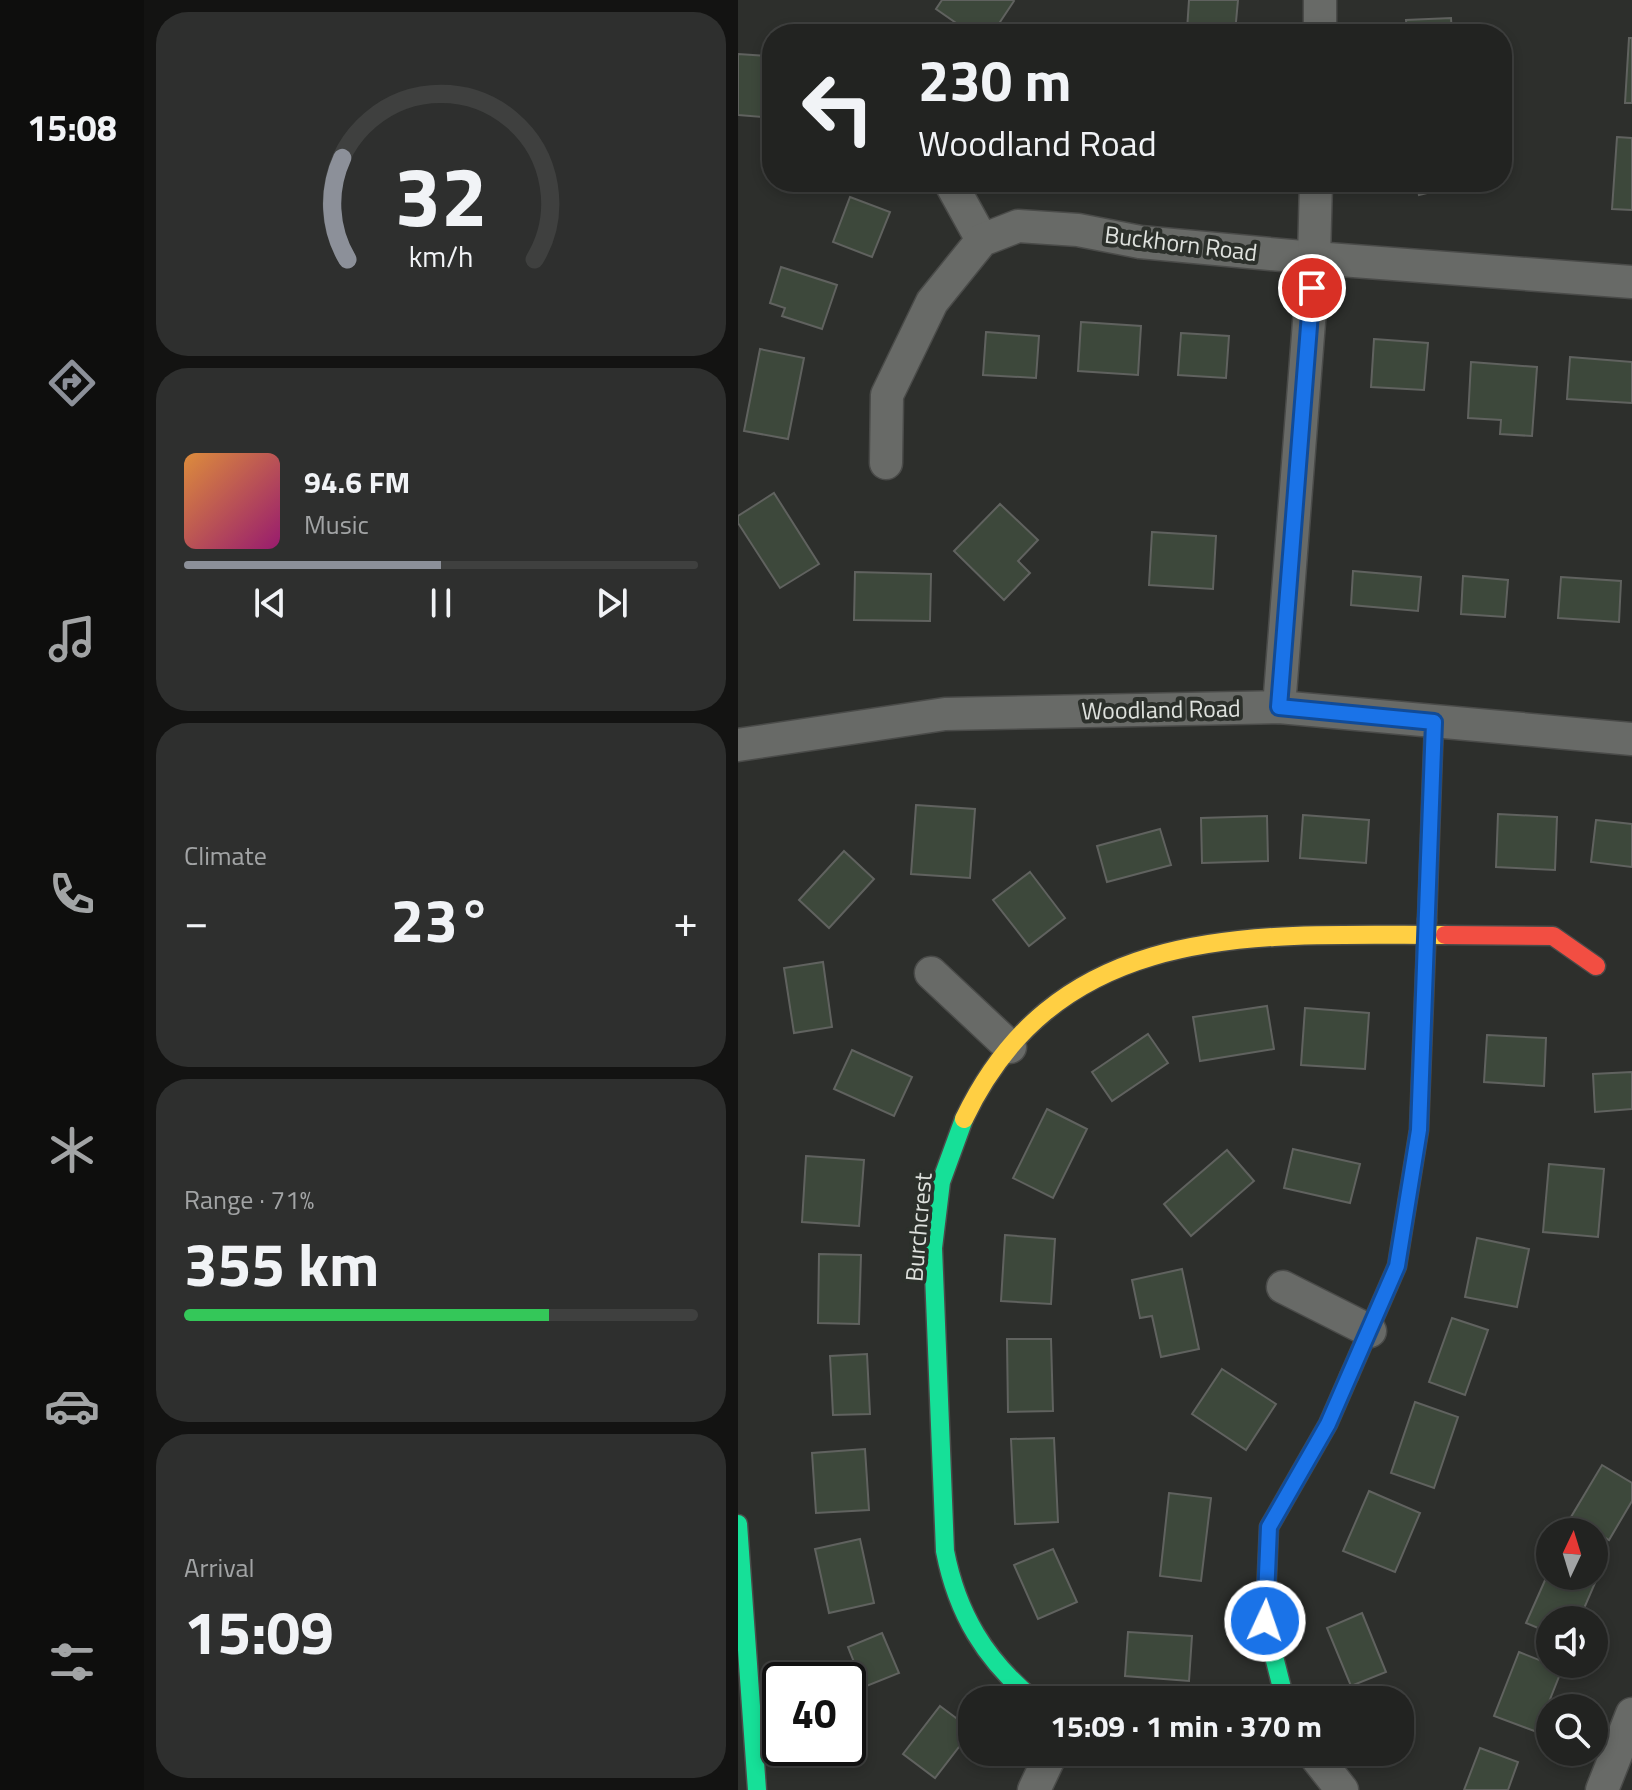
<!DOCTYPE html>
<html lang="en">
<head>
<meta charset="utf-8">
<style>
  :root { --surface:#222321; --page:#2e2f2e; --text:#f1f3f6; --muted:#a2a4a5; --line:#3f403f; --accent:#8c9099 }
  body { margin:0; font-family:"Titillium Web",sans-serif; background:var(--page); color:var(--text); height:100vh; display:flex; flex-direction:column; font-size:30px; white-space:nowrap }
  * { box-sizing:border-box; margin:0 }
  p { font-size:26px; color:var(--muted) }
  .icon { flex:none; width:44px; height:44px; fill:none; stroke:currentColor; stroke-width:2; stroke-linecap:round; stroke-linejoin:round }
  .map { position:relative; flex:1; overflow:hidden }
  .sheet { display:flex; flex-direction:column; gap:12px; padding:12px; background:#131312; width:594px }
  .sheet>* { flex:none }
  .guide { position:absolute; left:24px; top:24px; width:750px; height:168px; border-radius:32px; box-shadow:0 4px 12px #0003,0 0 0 2px var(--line); background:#222321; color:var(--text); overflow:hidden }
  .needle { width:52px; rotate:4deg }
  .fabs { position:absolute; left:798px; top:1518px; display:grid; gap:16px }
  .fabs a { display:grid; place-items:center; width:72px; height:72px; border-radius:50%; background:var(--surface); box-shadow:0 4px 12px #0003,0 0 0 2px var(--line); font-size:40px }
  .speed { position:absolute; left:24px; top:1662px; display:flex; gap:16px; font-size:40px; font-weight:700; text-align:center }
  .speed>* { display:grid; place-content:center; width:104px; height:104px; border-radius:50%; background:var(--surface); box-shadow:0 4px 12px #0003,0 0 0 2px var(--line); line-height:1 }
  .speed .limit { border:4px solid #111; border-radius:12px; background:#fff; color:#111 }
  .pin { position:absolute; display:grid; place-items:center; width:68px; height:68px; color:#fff; margin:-34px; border:4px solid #fff; border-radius:50%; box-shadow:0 2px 8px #0007 }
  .me { position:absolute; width:88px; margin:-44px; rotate:3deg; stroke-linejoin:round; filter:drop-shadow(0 0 6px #0008) }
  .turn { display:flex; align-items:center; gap:28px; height:168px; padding:0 24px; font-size:36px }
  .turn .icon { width:104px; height:104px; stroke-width:2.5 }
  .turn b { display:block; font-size:56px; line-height:68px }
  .big { font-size:60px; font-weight:700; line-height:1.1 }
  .sheet .widget { flex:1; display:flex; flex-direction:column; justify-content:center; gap:12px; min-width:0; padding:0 28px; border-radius:32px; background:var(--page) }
  .sheet .dial { align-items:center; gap:0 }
  .dial svg { height:208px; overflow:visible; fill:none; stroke:var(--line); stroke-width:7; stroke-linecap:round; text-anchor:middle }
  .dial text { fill:var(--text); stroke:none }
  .song { display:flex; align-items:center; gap:24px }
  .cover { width:96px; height:96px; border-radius:12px; background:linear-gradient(135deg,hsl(30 70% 55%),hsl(320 70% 35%)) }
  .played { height:8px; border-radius:4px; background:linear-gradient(90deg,var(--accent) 50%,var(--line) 50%) }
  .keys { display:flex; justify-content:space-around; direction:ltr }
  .heat { display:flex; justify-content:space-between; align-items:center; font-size:44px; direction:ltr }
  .charge { height:12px; border-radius:6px; background:linear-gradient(90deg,#34c759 71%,var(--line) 0) }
  .trip { position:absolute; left:220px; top:1686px; width:456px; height:80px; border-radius:32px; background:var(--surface); box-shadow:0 4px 12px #0003,0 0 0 2px var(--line); font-weight:700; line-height:80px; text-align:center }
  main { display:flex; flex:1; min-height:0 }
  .dock { display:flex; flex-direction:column; width:144px; justify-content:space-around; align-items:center; background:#0e0e0d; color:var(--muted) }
  .dock .icon { width:56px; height:56px }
  .dock .active { color:var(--accent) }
  .dock b { font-size:36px; color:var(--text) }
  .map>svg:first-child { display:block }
  .building { fill:#3d483b; stroke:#60625f; stroke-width:2 }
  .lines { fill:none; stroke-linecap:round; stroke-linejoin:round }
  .street-casing { stroke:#4a4b49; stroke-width:35 }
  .fast-casing { stroke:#4a4b49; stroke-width:21 }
  .slow-casing { stroke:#4a4b49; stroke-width:21 }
  .jam-casing { stroke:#4a4b49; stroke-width:21 }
  .street { stroke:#686a67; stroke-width:32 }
  .fast { stroke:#16e098; stroke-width:18 }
  .slow { stroke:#ffcf43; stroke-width:18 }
  .jam { stroke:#f24e42; stroke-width:18 }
  .route-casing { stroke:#114b97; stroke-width:20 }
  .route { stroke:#1a73e8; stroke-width:14 }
  .labels { text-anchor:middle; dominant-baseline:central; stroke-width:8; stroke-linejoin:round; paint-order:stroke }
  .street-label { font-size:24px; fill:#dee1dd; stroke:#2c302b }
</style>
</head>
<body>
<main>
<nav class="dock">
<b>15:08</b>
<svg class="icon active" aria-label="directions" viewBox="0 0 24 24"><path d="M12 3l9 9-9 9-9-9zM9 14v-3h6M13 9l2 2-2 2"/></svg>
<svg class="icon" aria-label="music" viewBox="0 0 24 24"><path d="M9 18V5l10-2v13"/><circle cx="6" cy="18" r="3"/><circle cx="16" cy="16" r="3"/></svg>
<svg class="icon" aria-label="phone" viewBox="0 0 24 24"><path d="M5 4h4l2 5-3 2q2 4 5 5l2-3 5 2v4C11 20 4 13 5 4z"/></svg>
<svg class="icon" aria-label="climate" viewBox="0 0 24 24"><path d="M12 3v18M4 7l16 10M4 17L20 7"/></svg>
<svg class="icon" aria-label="car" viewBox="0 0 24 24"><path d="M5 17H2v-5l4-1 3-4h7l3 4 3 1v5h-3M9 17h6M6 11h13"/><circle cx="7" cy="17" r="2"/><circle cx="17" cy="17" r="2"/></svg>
<svg class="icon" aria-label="filters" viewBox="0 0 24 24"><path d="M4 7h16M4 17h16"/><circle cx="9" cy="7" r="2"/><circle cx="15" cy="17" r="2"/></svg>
</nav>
<section class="sheet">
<div class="widget dial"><svg viewBox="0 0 100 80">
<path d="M14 69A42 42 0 1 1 86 69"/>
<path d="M14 69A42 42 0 0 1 12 30" stroke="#8c9099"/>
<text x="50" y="56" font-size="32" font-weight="700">32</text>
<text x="50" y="72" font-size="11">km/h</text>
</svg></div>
<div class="widget">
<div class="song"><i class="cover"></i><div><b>94.6 FM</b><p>Music</p></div></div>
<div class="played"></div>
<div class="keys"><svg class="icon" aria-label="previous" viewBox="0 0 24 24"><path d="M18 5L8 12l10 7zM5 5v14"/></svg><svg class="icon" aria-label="pause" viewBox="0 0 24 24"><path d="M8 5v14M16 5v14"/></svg><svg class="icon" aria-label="next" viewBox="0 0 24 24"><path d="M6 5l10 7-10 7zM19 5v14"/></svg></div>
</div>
<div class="widget"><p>Climate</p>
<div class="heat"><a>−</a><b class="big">23°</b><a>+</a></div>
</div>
<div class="widget"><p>Range · 71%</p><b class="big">355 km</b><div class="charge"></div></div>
<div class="widget"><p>Arrival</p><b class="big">15:09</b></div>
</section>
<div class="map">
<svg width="894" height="1790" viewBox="0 0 894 1790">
  <rect width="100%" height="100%" fill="#2d2f2c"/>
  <g class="building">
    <path d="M204,0H275L276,1L254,34H234L198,9Z"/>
    <path d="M451,0H500L497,33L449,30Z"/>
    <path d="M713,18L714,34H669L668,20Z"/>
    <path d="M891,38H894V103H887Z"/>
    <path d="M0,54L28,56L24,117L0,115Z"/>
    <path d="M879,137L894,138V210L874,209Z"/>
    <path d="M678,182H733L681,195Z"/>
    <path d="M112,197L152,212L134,257L95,242Z"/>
    <path d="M43,267L99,285L84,329L44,316L47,308L32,303Z"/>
    <path d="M343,322L403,326L400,375L340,371Z"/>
    <path d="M248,332L301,336L298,378L245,375Z"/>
    <path d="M443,333L491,336L488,378L440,375Z"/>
    <path d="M636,339L690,343L686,390L633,387Z"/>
    <path d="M22,349L66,358L50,439L6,431Z"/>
    <path d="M832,357L894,362V403L829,399Z"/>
    <path d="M733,362L799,367L794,436L762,434L763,420L730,418Z"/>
    <path d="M36,493L81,564L42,588L0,523V516Z"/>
    <path d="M262,504L300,540L280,561L292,573L266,600L216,551Z"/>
    <path d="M414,532L478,536L475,589L411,585Z"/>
    <path d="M615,571L683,577L680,611L613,605Z"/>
    <path d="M117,572L193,574L192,621L116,620Z"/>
    <path d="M725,576L770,580L767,617L723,614Z"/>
    <path d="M823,577L883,581L881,622L820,618Z"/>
    <path d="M178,805L237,809L232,878L173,874Z"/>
    <path d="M760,814L819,817L817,870L758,867Z"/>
    <path d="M565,815L631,820L628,863L562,858Z"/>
    <path d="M529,816L530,861L464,863L463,818Z"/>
    <path d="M858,820L894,824V867L853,862Z"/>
    <path d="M422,829L433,865L369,882L359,846Z"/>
    <path d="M106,851L136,879L91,928L61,900Z"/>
    <path d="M292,872L327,918L291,946L255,900Z"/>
    <path d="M85,962L94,1027L56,1033L46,968Z"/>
    <path d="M529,1006L536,1049L462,1061L455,1017Z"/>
    <path d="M567,1008L631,1013L627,1069L563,1065Z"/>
    <path d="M410,1034L430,1063L374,1101L354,1072Z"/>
    <path d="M749,1035L808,1038L806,1086L746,1082Z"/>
    <path d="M114,1050L174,1077L156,1116L96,1089Z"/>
    <path d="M894,1072V1109L857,1112L855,1074Z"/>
    <path d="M309,1109L349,1129L315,1198L275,1178Z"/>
    <path d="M555,1149L622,1164L612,1203L546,1188Z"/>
    <path d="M489,1150L516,1181L453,1236L426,1204Z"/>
    <path d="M68,1156L126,1160L121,1226L64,1222Z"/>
    <path d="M811,1164L866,1169L860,1237L805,1232Z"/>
    <path d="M267,1235L317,1239L313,1304L263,1301Z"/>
    <path d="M739,1238L791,1249L779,1307L727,1297Z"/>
    <path d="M81,1254L123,1255L121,1324L80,1323Z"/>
    <path d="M444,1269L461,1349L423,1357L414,1316L402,1318L394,1280Z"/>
    <path d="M714,1318L750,1330L727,1395L691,1382Z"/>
    <path d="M269,1339H313L315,1411L270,1412Z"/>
    <path d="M129,1354L132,1414L95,1415L92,1356Z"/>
    <path d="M484,1369L538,1404L508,1450L454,1414Z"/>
    <path d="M677,1402L720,1417L696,1488L653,1473Z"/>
    <path d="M316,1438L320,1522L277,1524L273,1439Z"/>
    <path d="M127,1449L131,1510L78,1513L74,1453Z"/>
    <path d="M864,1465L894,1483V1501L871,1540L833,1517Z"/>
    <path d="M631,1491L682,1513L657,1572L605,1551Z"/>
    <path d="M431,1493L473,1498L463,1581L422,1576Z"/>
    <path d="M122,1539L136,1603L91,1613L77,1549Z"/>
    <path d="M315,1549L339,1602L300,1619L276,1565Z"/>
    <path d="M812,1569V1576H860L841,1620H812V1633L788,1623Z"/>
    <path d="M624,1613L648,1672L613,1686L589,1628Z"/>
    <path d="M390,1632L454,1636L451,1681L387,1676Z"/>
    <path d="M144,1633L161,1673L126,1687L110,1647Z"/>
    <path d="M781,1652L824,1669L799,1732L756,1716Z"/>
    <path d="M202,1706L234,1730L197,1778L165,1754Z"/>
    <path d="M742,1748L780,1762L770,1790H726Z"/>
  </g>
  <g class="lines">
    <g class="street-casing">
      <g id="street">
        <path d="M582,34V0"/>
        <path d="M212,182L244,240"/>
        <path d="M148,463L149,395L194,302L244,240L280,226L340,230L402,242L576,258L894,282"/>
        <path d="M541,707L576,258L578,182"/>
        <path d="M0,745L207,714L541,707L894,739"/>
        <path d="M193,973L272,1047"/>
        <path d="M545,1287L632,1331"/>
        <path d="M574,1752L604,1790"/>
        <path d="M296,1790L314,1752"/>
        <path d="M864,1790L894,1714"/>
      </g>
    </g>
    <g class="fast-casing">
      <g id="fast">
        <path d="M226,1119L203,1182L195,1248L207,1551C219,1613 247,1660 296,1700"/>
        <path d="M0,1524L19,1790"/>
        <path d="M547,1700L527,1621L531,1527L590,1424L611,1376"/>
      </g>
    </g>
    <g class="slow-casing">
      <g id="slow">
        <path d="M689,920L696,722"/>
        <path d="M226,1119C322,918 519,935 707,935"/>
      </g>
    </g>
    <g class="jam-casing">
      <g id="jam">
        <path d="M707,935L815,936L858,966"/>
        <path d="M611,1376L659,1266L681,1130L689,920"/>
      </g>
    </g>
    <use href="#street" class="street"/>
    <use href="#fast" class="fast"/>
    <use href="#slow" class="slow"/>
    <use href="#jam" class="jam"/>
  </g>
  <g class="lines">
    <g class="route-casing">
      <path id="route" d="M527,1621L531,1527L590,1424L659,1266L681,1130L696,722L541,707L574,288"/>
    </g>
    <use href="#route" class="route"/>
  </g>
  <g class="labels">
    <g class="street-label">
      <text transform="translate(443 243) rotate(7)">Buckhorn Road</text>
      <text transform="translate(423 709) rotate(-1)">Woodland Road</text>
      <text transform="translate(180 1227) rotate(-85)">Burchcrest</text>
    </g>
  </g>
</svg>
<div class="fabs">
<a><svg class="needle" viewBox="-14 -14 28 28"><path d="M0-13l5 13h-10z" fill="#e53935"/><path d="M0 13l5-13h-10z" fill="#a2a4a5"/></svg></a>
<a><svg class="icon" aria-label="sound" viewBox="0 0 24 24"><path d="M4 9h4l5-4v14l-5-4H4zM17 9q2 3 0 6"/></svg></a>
<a><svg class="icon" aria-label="search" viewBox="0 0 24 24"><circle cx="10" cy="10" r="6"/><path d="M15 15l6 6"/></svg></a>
</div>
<div class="speed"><div class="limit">40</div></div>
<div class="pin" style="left:574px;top:288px;background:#d93025"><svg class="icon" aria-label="arrive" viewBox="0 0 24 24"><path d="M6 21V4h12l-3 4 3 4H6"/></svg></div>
<svg class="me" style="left:527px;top:1621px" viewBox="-20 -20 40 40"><circle r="17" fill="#1a73e8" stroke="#fff" stroke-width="3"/><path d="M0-11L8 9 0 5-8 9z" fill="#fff"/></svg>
<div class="trip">15:09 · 1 min · 370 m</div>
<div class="guide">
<div class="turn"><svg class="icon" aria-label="left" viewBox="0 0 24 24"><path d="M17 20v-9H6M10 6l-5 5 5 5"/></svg><div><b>230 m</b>Woodland Road</div></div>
</div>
</div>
</main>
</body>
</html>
